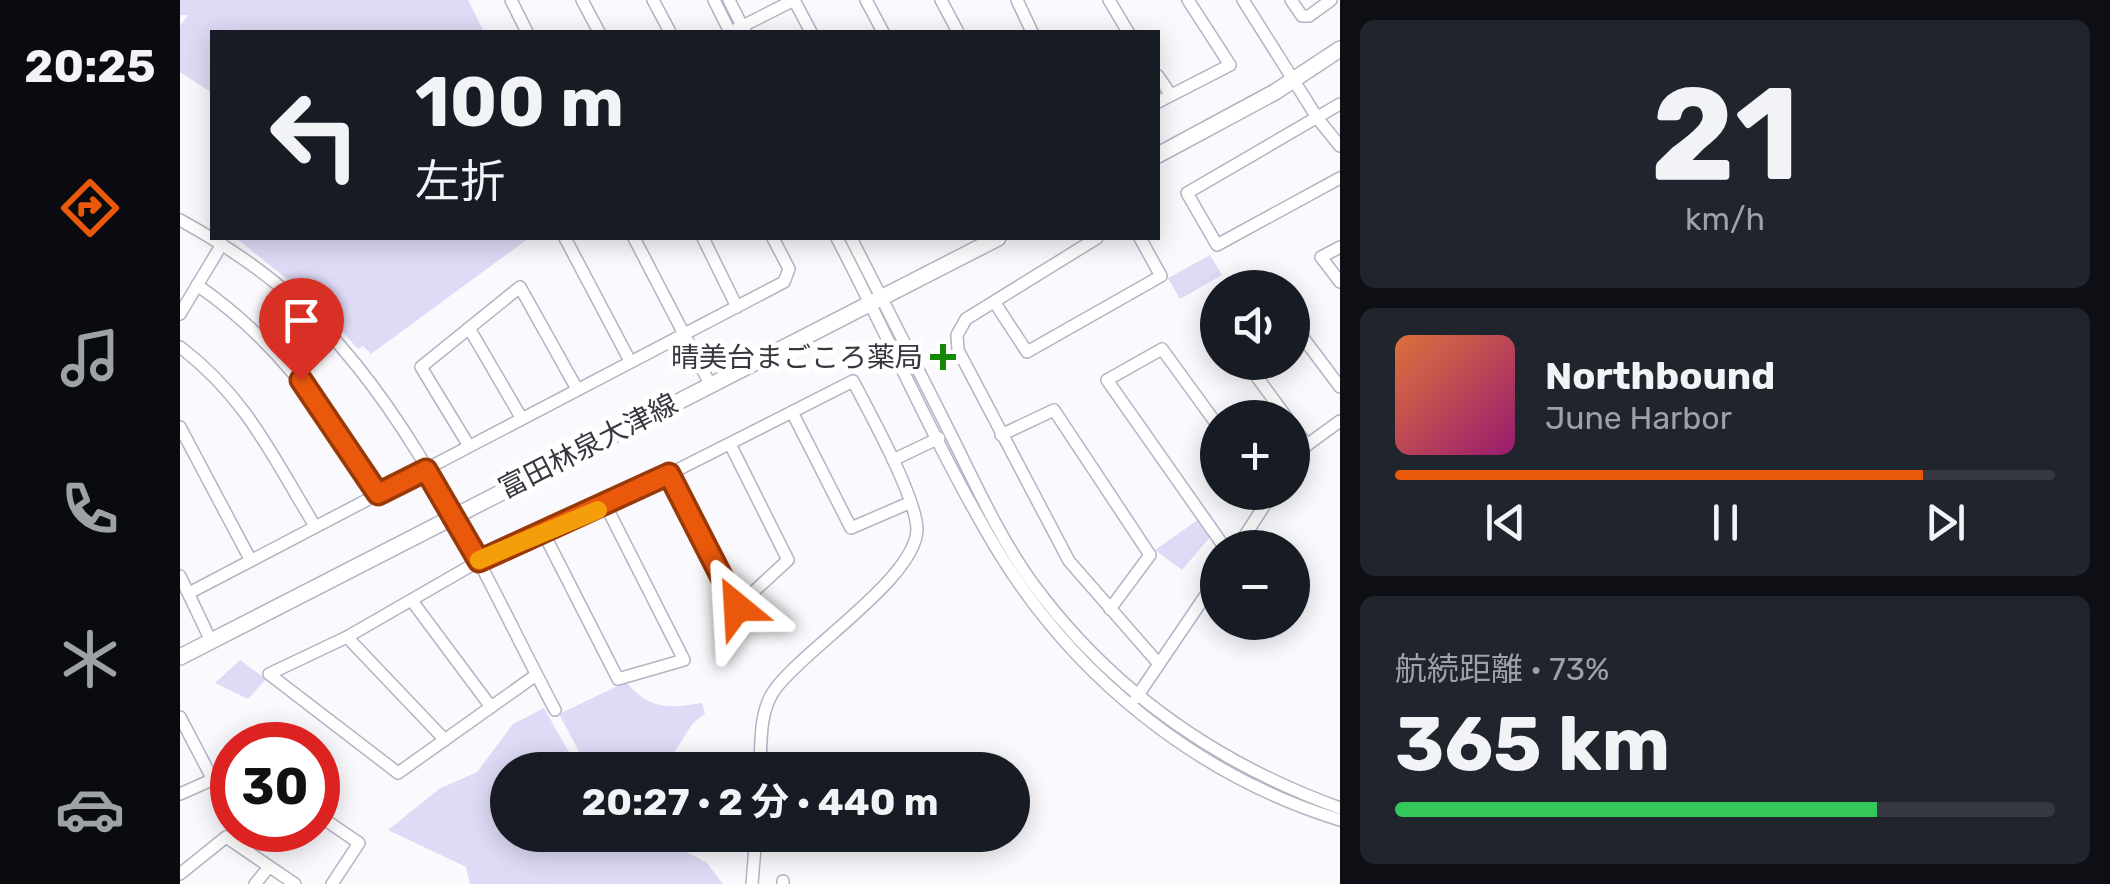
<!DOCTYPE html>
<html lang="ja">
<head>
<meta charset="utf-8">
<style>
  :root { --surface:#171b24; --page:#20242c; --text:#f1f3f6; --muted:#9ea1a6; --line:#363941; --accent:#ea580c }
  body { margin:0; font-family:Rubik,"Noto Sans JP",sans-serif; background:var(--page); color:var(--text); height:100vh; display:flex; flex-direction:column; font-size:38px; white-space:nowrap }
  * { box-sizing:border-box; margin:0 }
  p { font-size:32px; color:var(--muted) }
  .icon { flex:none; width:55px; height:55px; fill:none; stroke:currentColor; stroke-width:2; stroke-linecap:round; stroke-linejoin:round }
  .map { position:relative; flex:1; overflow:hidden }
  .side { display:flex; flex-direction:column; gap:20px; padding:20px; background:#0d0f14; width:770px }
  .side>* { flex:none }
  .top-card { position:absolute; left:30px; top:30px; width:950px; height:210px; border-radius:0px; box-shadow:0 5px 25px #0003; background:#171b24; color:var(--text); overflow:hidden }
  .controls { position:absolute; left:1020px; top:270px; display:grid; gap:20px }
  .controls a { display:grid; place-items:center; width:110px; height:110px; border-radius:50%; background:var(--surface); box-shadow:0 5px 25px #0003; font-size:50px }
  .speed { position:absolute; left:30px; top:722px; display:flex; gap:20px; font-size:50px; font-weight:700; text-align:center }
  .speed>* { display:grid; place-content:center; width:130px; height:130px; border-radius:50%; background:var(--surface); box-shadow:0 5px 25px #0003; line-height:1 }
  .speed .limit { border:15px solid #d22; background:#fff; color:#111 }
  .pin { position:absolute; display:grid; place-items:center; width:85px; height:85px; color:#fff; margin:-102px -42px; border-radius:50% 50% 50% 0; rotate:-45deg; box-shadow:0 0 10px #0007 }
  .pin .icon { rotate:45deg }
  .me { position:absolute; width:110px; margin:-55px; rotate:333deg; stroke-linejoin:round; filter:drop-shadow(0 0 8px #0008) }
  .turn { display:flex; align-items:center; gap:35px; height:210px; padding:0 40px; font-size:45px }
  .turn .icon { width:130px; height:130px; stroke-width:2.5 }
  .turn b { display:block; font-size:70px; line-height:85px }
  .big { font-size:75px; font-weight:700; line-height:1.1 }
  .side .widget { flex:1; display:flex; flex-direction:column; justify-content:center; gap:15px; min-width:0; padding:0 35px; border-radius:15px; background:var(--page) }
  .side .dial { align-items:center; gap:0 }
  .dial b { font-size:130px; line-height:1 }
  .song { display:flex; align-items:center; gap:30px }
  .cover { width:120px; height:120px; border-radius:15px; background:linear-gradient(135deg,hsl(20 70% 55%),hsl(320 70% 35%)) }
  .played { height:10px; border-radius:5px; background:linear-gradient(90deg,var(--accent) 80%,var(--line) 80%) }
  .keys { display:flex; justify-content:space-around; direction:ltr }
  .charge { height:15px; border-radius:8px; background:linear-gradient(90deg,#34c759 73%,var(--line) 0) }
  .trip { position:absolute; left:310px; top:752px; width:540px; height:100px; border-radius:50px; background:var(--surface); box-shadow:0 5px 25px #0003; font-weight:700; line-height:100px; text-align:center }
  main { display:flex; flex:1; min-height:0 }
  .tab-bar { display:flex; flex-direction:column; width:180px; justify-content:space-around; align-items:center; background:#090b0e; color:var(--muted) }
  .tab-bar .icon { width:70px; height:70px }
  .tab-bar .current { color:var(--accent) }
  .tab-bar b { font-size:45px; color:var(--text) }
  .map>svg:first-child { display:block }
  .green { fill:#dfdbf7 }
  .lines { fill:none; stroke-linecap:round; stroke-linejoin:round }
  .minor-casing { stroke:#b5b3c4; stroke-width:14 }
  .major-casing { stroke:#b5b3c4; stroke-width:18 }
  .minor { stroke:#fff; stroke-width:11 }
  .major { stroke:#fff; stroke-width:15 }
  .route-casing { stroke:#983908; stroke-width:25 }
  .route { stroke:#ea580c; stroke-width:18 }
  .slow { stroke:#f59e0b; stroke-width:18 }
  .poi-dot { fill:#158808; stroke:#fff; stroke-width:4 }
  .labels { text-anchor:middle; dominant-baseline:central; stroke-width:10; stroke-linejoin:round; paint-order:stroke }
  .poi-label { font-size:28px; fill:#38373f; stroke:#fff; text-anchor:end }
  .street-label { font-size:28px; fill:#38373f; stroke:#fff }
</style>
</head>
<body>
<main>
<nav class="tab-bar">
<b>20:25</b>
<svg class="icon current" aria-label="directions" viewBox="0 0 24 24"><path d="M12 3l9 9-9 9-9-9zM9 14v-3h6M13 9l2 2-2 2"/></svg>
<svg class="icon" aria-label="music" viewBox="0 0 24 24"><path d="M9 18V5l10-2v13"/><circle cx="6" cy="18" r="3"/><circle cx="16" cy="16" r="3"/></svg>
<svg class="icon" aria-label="phone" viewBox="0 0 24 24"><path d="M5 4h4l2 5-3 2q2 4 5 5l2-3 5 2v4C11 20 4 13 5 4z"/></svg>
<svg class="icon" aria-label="climate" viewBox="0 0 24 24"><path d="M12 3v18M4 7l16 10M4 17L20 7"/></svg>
<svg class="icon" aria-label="car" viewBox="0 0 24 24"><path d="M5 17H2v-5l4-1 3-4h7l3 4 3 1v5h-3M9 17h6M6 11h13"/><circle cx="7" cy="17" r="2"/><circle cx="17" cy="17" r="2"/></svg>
</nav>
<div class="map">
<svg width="1160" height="884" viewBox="0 0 1160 884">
  <rect width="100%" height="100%" fill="#fafafe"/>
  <g class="green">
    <path d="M0,0H288L304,32H32V93L0,72V26L8,15H0Z"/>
    <path d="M56,238H349L191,354L183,346L178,349L135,302Z"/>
    <path d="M1030,255L1042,275L1000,299L988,278Z"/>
    <path d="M1019,519L1031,536L1002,570L975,550Z"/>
    <path d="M60,660L86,679L68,699L35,683Z"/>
    <path d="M446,682C469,709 488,709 522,703L525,714L513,723L483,770H409L379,714Z"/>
    <path d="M364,708L399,770H328V835H476L527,863L543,884H290L286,867L208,830L259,789L297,772L333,724Z"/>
  </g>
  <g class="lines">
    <g class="minor-casing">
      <g id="minor">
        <path d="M331,0L347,32"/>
        <path d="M402,0L419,32"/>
        <path d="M473,0L490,32"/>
        <path d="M534,0L550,32"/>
        <path d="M549,0L565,32"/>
        <path d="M614,0L631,32"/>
        <path d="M686,0L703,32"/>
        <path d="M761,0L778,32"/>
        <path d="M837,0L852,32"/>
        <path d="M929,0L948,32"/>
        <path d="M1063,0L1138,119L1160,146"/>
        <path d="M1111,0L1122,16H1129L1151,0"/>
        <path d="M551,32L614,0"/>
        <path d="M978,76L991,95"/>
        <path d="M978,102L1050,65L1008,0"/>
        <path d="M1160,104L1007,193L1037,245L1160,178"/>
        <path d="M0,220C40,242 79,267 113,298C230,401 303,574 375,710"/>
        <path d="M385,238L450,361"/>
        <path d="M454,238L530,384"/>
        <path d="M523,238L557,307"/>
        <path d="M657,238C710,340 757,449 816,548C894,677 1017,776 1160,820"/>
        <path d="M671,238C704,303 738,369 771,435C797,487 821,541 856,588C934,692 1038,764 1160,808"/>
        <path d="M917,238L786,319L777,335L778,350L889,561L979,664"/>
        <path d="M1160,247L1141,257L1160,282"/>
        <path d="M17,285C102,344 142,409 198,494"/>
        <path d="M815,303L847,352L981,276L960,238"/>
        <path d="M0,314L42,244"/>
        <path d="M1038,317L1034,319L1038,324"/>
        <path d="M1112,323L1160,387"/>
        <path d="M289,328L342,419"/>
        <path d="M0,347C67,398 92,456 135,526"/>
        <path d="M1066,362L1107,418"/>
        <path d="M612,412L671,528L729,503"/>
        <path d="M1112,425L1127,445"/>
        <path d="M1038,426L982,349L927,380L1045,548"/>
        <path d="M0,427L70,559"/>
        <path d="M821,435L874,410L970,555L930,609"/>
        <path d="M289,446L241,367L340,287L397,389"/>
        <path d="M713,460L759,438"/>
        <path d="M1112,464L1127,445L1160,421"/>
        <path d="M489,474L557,607L608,560L550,444"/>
        <path d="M364,534L438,679L504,660L426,506"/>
        <path d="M1057,548L1093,492"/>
        <path d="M0,576L31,641"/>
        <path d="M9,593L604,282L609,269L593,238"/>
        <path d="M232,601L311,707"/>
        <path d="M167,637L265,740"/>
        <path d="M356,675L218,773L89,674L167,637L299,561L426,506L673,381C689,412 737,498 737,530C735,578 627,647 596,688C579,709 581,744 580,770"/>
        <path d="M956,698L1038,577"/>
        <path d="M0,717L32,778"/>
        <path d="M0,794L52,771"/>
        <path d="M138,815L179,843L152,884"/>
        <path d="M0,874L46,837L115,884"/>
        <path d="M75,884L89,867"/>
        <path d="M572,884L576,835"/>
        <path d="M603,884V881"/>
      </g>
    </g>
    <g class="major-casing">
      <g id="major">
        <path d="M978,155L1095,92L1160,49"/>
        <path d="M0,657L818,238"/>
      </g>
    </g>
    <use href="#minor" class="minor"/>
    <use href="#major" class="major"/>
  </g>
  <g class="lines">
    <g class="route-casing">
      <path id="route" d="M121,380L198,494L246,470L299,561L489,474L557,607"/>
    </g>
    <use href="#route" class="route"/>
    <path class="slow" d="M299,560L418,510"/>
  </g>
  <path class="poi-dot" d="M758 342h10v10h10v10h-10v10h-10v-10h-10v-10h10z"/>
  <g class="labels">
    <g class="poi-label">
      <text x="743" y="357">晴美台まごころ薬局</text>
    </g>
    <g class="street-label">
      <text transform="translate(408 446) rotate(-27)">富田林泉大津線</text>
    </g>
  </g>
</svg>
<div class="controls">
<a><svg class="icon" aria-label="sound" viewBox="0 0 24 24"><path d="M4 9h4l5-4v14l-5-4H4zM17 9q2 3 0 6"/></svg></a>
<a>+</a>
<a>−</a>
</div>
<div class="speed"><div class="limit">30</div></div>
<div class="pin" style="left:121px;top:380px;background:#d93025"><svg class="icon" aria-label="arrive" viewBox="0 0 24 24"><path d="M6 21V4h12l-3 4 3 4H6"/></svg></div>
<svg class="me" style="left:557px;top:607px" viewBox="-20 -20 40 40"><path d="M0-17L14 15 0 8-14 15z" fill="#ea580c" stroke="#fff" stroke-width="4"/></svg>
<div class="trip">20:27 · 2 分 · 440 m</div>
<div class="top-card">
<div class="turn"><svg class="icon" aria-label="left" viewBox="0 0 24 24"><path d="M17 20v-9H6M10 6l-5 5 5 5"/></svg><div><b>100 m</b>左折</div></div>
</div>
</div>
<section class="side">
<div class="widget dial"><b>21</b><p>km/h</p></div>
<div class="widget">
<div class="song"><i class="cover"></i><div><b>Northbound</b><p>June Harbor</p></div></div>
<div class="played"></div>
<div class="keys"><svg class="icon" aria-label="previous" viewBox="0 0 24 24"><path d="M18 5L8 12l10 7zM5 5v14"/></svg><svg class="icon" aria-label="pause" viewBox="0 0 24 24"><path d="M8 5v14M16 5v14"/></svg><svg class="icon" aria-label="next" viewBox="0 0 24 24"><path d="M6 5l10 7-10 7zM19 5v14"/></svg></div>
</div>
<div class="widget"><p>航続距離 · 73%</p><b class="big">365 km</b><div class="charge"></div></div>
</section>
</main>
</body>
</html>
